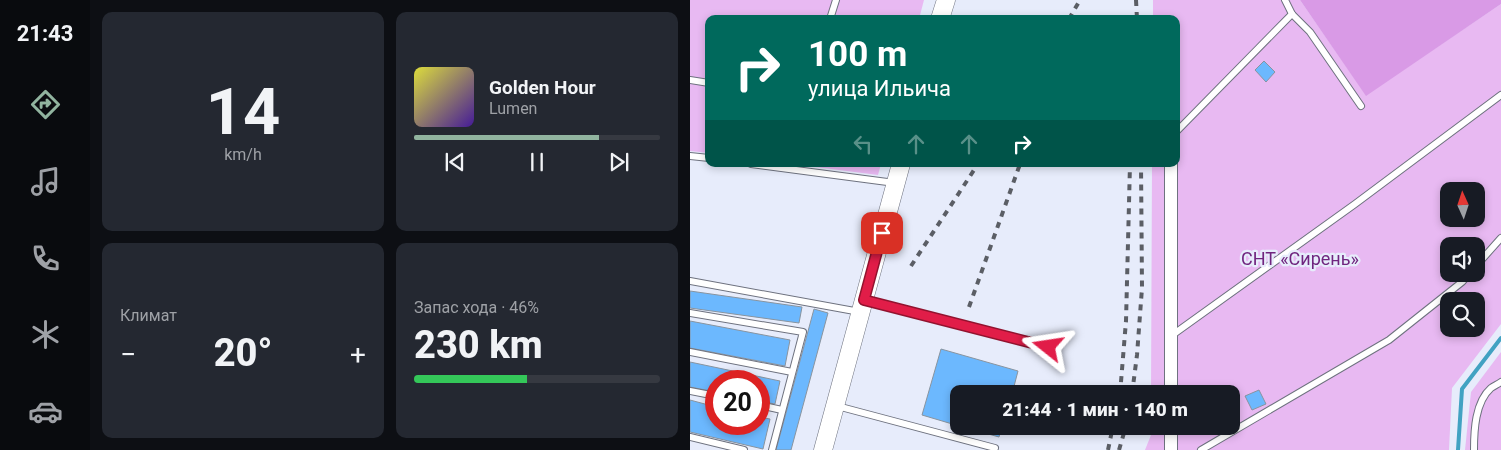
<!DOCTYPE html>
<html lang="ru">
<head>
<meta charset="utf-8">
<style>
  :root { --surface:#171b24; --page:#242831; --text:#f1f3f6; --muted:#9ea1a6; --line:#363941; --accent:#91b49f }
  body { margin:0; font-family:Roboto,sans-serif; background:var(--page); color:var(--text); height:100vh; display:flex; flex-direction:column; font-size:19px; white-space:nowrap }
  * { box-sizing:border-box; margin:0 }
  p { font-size:16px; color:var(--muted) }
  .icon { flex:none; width:28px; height:28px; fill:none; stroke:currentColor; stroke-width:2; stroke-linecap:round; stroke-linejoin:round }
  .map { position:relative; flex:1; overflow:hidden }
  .panel { display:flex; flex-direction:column; gap:12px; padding:12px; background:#0d0f14; width:600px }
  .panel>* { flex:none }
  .top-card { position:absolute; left:15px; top:15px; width:475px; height:152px; border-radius:10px; box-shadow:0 2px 8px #0003; background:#00695c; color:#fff; overflow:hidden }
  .needle { width:32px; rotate:357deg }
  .tools { position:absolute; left:750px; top:182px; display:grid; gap:10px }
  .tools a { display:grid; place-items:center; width:45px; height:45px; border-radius:10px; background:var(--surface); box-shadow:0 2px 8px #0003; font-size:25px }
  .speed { position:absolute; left:15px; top:370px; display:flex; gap:10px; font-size:25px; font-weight:700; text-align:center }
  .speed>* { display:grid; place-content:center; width:65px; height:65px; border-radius:50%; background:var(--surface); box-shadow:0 2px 8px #0003; line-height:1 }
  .speed .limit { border:8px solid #d22; background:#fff; color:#111 }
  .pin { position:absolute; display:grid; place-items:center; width:42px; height:42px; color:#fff; margin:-21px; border-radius:10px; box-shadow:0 2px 8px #0006 }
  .me { position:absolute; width:55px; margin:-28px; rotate:285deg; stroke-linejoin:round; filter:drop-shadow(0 0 4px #0008) }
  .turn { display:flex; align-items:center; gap:18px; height:105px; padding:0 20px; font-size:22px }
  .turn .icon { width:65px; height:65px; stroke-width:2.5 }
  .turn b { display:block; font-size:35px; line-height:42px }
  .lanes { display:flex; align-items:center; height:48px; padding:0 20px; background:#0003; justify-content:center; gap:25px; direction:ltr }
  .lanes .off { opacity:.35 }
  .big { font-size:38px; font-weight:800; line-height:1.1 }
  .panel .tile { flex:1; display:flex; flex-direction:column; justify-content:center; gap:8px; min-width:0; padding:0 18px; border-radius:10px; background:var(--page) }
  .panel .dial { align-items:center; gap:0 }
  .dial b { font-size:65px; line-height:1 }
  .song { display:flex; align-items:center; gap:15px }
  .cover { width:60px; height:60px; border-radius:8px; background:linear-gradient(135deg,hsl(60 70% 55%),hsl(260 70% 35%)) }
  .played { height:5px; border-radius:2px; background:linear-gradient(90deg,var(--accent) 75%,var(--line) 75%) }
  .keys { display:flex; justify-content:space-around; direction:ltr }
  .heat { display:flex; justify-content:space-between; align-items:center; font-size:28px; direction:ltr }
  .charge { height:8px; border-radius:4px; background:linear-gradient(90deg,#34c759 46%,var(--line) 0) }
  .panel .tiles { flex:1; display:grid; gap:12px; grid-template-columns:repeat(2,1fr) }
  .trip { position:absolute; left:260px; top:385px; width:290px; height:50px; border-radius:10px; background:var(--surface); box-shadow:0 2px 8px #0003; font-weight:800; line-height:50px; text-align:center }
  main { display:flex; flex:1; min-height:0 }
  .tab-bar { display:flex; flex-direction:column; width:90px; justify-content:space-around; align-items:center; background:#090b0e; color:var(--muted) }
  .tab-bar .icon { width:35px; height:35px }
  .tab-bar .selected { color:var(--accent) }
  .tab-bar b { font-size:22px; color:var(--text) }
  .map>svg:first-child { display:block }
  .green { fill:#e8b9f2; fill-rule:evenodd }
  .forest { fill:#d99ae6 }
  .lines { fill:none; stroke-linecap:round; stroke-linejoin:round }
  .stream { stroke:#41a2c2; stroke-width:4 }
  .building { fill:#6cb8fe; stroke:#89949f }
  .lane-casing { stroke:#6e727f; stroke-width:8 }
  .street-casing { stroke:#6e727f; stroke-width:14 }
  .secondary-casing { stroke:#6e727f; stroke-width:19 }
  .lane { stroke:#fff; stroke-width:6 }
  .street { stroke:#fff; stroke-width:12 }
  .secondary { stroke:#fff; stroke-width:18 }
  .rail { stroke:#5b5e65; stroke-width:4; stroke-dasharray:6 6; stroke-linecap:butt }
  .route-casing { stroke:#92132f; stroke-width:12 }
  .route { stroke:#e11d48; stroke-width:9 }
  .labels { text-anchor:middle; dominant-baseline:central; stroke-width:4.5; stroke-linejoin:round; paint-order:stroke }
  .park-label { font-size:18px; fill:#70257f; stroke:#e7ecfb }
</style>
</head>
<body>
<main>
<nav class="tab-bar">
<b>21:43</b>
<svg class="icon selected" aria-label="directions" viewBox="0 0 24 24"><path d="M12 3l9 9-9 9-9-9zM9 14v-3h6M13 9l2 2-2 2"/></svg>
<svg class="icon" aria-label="music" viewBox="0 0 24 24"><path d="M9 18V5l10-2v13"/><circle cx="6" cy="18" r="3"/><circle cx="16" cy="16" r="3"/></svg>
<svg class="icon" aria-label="phone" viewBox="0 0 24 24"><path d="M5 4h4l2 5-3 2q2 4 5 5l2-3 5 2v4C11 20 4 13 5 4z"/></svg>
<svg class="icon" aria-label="climate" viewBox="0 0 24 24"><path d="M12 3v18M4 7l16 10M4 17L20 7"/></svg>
<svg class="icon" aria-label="car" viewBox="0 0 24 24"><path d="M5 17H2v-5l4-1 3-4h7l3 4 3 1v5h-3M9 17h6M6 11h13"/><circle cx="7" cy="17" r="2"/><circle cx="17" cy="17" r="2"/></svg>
</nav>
<section class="panel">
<div class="tiles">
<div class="tile dial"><b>14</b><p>km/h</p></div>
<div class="tile">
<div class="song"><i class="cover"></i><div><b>Golden Hour</b><p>Lumen</p></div></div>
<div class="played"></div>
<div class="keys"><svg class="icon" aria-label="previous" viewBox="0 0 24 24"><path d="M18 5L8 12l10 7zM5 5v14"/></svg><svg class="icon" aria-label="pause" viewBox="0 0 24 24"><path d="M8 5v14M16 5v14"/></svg><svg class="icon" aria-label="next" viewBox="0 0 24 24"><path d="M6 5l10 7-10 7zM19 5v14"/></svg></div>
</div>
<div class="tile"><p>Климат</p>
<div class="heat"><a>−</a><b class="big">20°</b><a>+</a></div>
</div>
<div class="tile"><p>Запас хода · 46%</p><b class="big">230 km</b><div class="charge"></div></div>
</div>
</section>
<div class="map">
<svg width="811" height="450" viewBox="0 0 811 450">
  <rect width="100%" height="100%" fill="#e7ecfb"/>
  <g class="green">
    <path d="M0,0H234L229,19H19V153L0,151Z"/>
    <path d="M463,0H610L676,95L811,4V324L762,388L759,450H455L461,435V426H541V394H461L462,164H486V19H463ZM759,191H786V219H759ZM759,246H786V274H759ZM759,301H786V329H759Z"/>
    <path d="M102,164H191L188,175Z"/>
    <path d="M811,352V450H775L781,392Z"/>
  </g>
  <path class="forest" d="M610,0H811V4L676,96Z"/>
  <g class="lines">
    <path class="stream" d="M768,450L772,389L811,338"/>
  </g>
  <g class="building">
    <path d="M574,61L585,72L576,82L565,70Z"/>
    <path d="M0,291L112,307L109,323L0,308Z"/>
    <path d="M124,309L138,313L101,450H86Z"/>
    <path d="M0,321L100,340L95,366L0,348Z"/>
    <path d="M251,349L328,371L322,394H269V426L232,415Z"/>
    <path d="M0,362L90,381L85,404L69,401V381H26V392L0,387Z"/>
    <path d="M569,390L576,404L562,410L555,396Z"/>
    <path d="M0,400L26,407V424H69V417L80,419L73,449L0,432Z"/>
    <path d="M270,426H312L309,437Z"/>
  </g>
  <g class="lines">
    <g class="lane-casing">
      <g id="lane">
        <path d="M595,0L602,14L620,32L671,106"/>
        <path d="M140,19L146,0"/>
        <path d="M0,80L19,83"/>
        <path d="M486,132L602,14"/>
        <path d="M0,156L19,158"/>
        <path d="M61,164L205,183"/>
        <path d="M786,266L811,238"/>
        <path d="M0,281L170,312"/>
        <path d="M176,300L358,347"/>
        <path d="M0,313L113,332L82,450"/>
        <path d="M481,336L665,204L811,95"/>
        <path d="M0,352L102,372"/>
        <path d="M0,391L26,396"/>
        <path d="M69,405L92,410"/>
        <path d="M147,406L305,448"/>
        <path d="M0,437L54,450"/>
        <path d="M511,450L699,340L772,282L779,274"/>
        <path d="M784,450C784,431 785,402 801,388C804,386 808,384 811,382"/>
      </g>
    </g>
    <g class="street-casing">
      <g id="street">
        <path d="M481,164V394"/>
        <path d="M481,450V426"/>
      </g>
    </g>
    <g class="secondary-casing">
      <g id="secondary">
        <path d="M250,19L256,0"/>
        <path d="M133,450L211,164"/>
      </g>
    </g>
    <use href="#lane" class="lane"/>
    <use href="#street" class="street"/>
    <use href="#secondary" class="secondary"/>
    <g class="rail">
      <path d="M446,0L447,19"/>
      <path d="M379,19L390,0"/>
      <path d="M221,266L288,164"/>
      <path d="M279,307L330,164"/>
      <path d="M430,394L436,321L440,164"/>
      <path d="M442,394L447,355L452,288L451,164"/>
      <path d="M418,450L423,426"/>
      <path d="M429,450L436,426"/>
    </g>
  </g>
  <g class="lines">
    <g class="route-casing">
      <path id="route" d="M192,233L174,300L358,347"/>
    </g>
    <use href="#route" class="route"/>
  </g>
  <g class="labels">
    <g class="park-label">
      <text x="610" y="258">СНТ «Сирень»</text>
    </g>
  </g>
</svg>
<div class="tools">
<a><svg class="needle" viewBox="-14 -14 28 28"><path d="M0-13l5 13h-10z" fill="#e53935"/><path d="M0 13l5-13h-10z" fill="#9ea1a6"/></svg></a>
<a><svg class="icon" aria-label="sound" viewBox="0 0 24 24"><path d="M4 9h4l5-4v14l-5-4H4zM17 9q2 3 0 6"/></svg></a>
<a><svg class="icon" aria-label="search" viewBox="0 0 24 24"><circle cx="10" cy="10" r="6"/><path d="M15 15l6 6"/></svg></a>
</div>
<div class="speed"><div class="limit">20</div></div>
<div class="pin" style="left:192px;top:233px;background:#d93025"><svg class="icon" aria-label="arrive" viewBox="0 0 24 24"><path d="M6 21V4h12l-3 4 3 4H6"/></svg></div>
<svg class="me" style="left:358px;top:347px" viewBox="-20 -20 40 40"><path d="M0-17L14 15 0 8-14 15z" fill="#e11d48" stroke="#fff" stroke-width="4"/></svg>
<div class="trip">21:44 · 1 мин · 140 m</div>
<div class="top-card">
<div class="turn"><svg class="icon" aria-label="right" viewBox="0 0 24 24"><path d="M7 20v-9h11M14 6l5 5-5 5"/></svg><div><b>100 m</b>улица Ильича</div></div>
<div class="lanes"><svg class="icon off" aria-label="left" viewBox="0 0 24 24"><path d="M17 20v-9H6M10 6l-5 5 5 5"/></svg><svg class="icon off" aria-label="ahead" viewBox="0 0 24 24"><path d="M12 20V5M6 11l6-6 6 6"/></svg><svg class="icon off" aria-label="ahead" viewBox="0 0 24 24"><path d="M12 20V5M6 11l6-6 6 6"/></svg><svg class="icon" aria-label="right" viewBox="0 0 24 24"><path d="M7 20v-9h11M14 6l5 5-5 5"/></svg></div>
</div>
</div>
</main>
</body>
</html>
